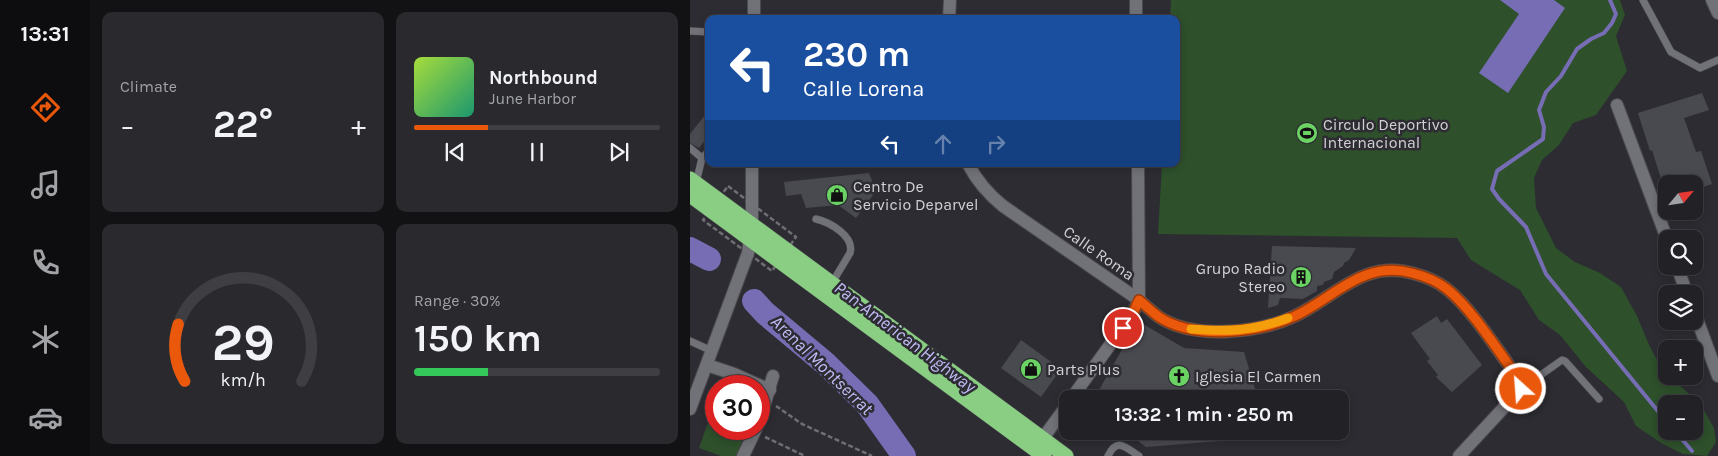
<!DOCTYPE html>
<html lang="en">
<head>
<meta charset="utf-8">
<style>
  :root { --surface:#212126; --page:#29292e; --text:#f1f3f6; --muted:#a2a3a7; --line:#3e3e43; --accent:#ea580c }
  body { margin:0; font-family:Karla,sans-serif; background:var(--page); color:var(--text); height:100vh; display:flex; flex-direction:column; font-size:19px; white-space:nowrap }
  * { box-sizing:border-box; margin:0 }
  p { font-size:16px; color:var(--muted) }
  .icon { flex:none; width:28px; height:28px; fill:none; stroke:currentColor; stroke-width:2; stroke-linecap:round; stroke-linejoin:round }
  .map { position:relative; flex:1; overflow:hidden }
  .panel { display:flex; flex-direction:column; gap:12px; padding:12px; background:#121215; width:600px }
  .panel>* { flex:none }
  .top-card { position:absolute; left:15px; top:15px; width:475px; height:152px; border-radius:10px; box-shadow:0 2px 8px #0003,0 0 0 1px var(--line); background:#1a4fa0; color:#fff; overflow:hidden }
  .needle { width:32px; rotate:61deg }
  .controls { position:absolute; left:968px; top:175px; display:grid; gap:10px }
  .controls a { display:grid; place-items:center; width:45px; height:45px; border-radius:10px; background:var(--surface); box-shadow:0 2px 8px #0003,0 0 0 1px var(--line); font-size:25px }
  .speed { position:absolute; left:15px; top:375px; display:flex; gap:10px; font-size:25px; font-weight:700; text-align:center }
  .speed>* { display:grid; place-content:center; width:65px; height:65px; border-radius:50%; background:var(--surface); box-shadow:0 2px 8px #0003,0 0 0 1px var(--line); line-height:1 }
  .speed .limit { border:8px solid #d22; background:#fff; color:#111 }
  .pin { position:absolute; display:grid; place-items:center; width:42px; height:42px; color:#fff; margin:-21px; border:2px solid #fff; border-radius:50%; box-shadow:0 1px 5px #0007 }
  .me { position:absolute; width:55px; margin:-28px; rotate:334deg; stroke-linejoin:round; filter:drop-shadow(0 0 4px #0008) }
  .turn { display:flex; align-items:center; gap:18px; height:105px; padding:0 15px; font-size:22px }
  .turn .icon { width:65px; height:65px; stroke-width:2.5 }
  .turn b { display:block; font-size:35px; line-height:42px }
  .lanes { display:flex; align-items:center; height:48px; padding:0 15px; background:#0003; justify-content:center; gap:25px; direction:ltr }
  .lanes .off { opacity:.35 }
  .big { font-size:38px; font-weight:700; line-height:1.1 }
  .panel .tile { flex:1; display:flex; flex-direction:column; justify-content:center; gap:8px; min-width:0; padding:0 18px; border-radius:10px; background:var(--page) }
  .panel .dial { align-items:center; gap:0 }
  .dial svg { height:130px; overflow:visible; fill:none; stroke:var(--line); stroke-width:7; stroke-linecap:round; text-anchor:middle }
  .dial text { fill:var(--text); stroke:none }
  .song { display:flex; align-items:center; gap:15px }
  .cover { width:60px; height:60px; border-radius:8px; background:linear-gradient(135deg,hsl(80 70% 55%),hsl(160 70% 35%)) }
  .played { height:5px; border-radius:2px; background:linear-gradient(90deg,var(--accent) 30%,var(--line) 30%) }
  .keys { display:flex; justify-content:space-around; direction:ltr }
  .heat { display:flex; justify-content:space-between; align-items:center; font-size:28px; direction:ltr }
  .charge { height:8px; border-radius:4px; background:linear-gradient(90deg,#34c759 30%,var(--line) 0) }
  .panel .tiles { flex:1; display:grid; gap:12px; grid-template-columns:repeat(2,1fr) }
  .trip { position:absolute; left:369px; top:390px; width:290px; height:50px; border-radius:10px; background:var(--surface); box-shadow:0 2px 8px #0003,0 0 0 1px var(--line); font-weight:700; line-height:50px; text-align:center }
  main { display:flex; flex:1; min-height:0 }
  .dock { display:flex; flex-direction:column; width:90px; justify-content:space-around; align-items:center; background:#0d0d0f; color:var(--muted) }
  .dock .icon { width:35px; height:35px }
  .dock .current { color:var(--accent) }
  .dock b { font-size:22px; color:var(--text) }
  .map>svg:first-child { display:block }
  .green { fill:#2e502b; fill-rule:evenodd }
  .water { fill:#766db4 }
  .lines { fill:none; stroke-linecap:round; stroke-linejoin:round }
  .stream { stroke:#766db4; stroke-width:4 }
  .river { stroke:#766db4; stroke-width:24 }
  .building { fill:#494950 }
  .lane-casing { stroke:#4a494e; stroke-width:8 }
  .street-casing { stroke:#4a494e; stroke-width:14 }
  .secondary-casing { stroke:#4a494e; stroke-width:14 }
  .highway-casing { stroke:#4a494e; stroke-width:16 }
  .path { stroke:#6e6e73; stroke-width:2.5; stroke-dasharray:5 2.5; stroke-linecap:butt }
  .lane { stroke:#717178; stroke-width:7 }
  .street { stroke:#717178; stroke-width:12 }
  .secondary { stroke:#717178; stroke-width:12 }
  .highway { stroke:#89ce82; stroke-width:15 }
  .route-casing { stroke:#983908; stroke-width:12 }
  .route { stroke:#ea580c; stroke-width:9 }
  .slow { stroke:#f59e0b; stroke-width:9 }
  .labels { text-anchor:middle; dominant-baseline:central; stroke-width:5; stroke-linejoin:round; paint-order:stroke }
  .poi-label { font-size:16px; fill:#d1d1d4; stroke:#2c2c32; text-anchor:start }
  .street-label { font-size:16px; fill:#d1d1d4; stroke:#2c2c32 }
  .water-label { font-size:18px; font-style:italic; fill:#c0bbf6; stroke:#2c2c32 }
</style>
</head>
<body>
<main>
<nav class="dock">
<b>13:31</b>
<svg class="icon current" aria-label="directions" viewBox="0 0 24 24"><path d="M12 3l9 9-9 9-9-9zM9 14v-3h6M13 9l2 2-2 2"/></svg>
<svg class="icon" aria-label="music" viewBox="0 0 24 24"><path d="M9 18V5l10-2v13"/><circle cx="6" cy="18" r="3"/><circle cx="16" cy="16" r="3"/></svg>
<svg class="icon" aria-label="phone" viewBox="0 0 24 24"><path d="M5 4h4l2 5-3 2q2 4 5 5l2-3 5 2v4C11 20 4 13 5 4z"/></svg>
<svg class="icon" aria-label="climate" viewBox="0 0 24 24"><path d="M12 3v18M4 7l16 10M4 17L20 7"/></svg>
<svg class="icon" aria-label="car" viewBox="0 0 24 24"><path d="M5 17H2v-5l4-1 3-4h7l3 4 3 1v5h-3M9 17h6M6 11h13"/><circle cx="7" cy="17" r="2"/><circle cx="17" cy="17" r="2"/></svg>
</nav>
<section class="panel">
<div class="tiles">
<div class="tile"><p>Climate</p>
<div class="heat"><a>−</a><b class="big">22°</b><a>+</a></div>
</div>
<div class="tile">
<div class="song"><i class="cover"></i><div><b>Northbound</b><p>June Harbor</p></div></div>
<div class="played"></div>
<div class="keys"><svg class="icon" aria-label="previous" viewBox="0 0 24 24"><path d="M18 5L8 12l10 7zM5 5v14"/></svg><svg class="icon" aria-label="pause" viewBox="0 0 24 24"><path d="M8 5v14M16 5v14"/></svg><svg class="icon" aria-label="next" viewBox="0 0 24 24"><path d="M6 5l10 7-10 7zM19 5v14"/></svg></div>
</div>
<div class="tile dial"><svg viewBox="0 0 100 80">
<path d="M14 69A42 42 0 1 1 86 69"/>
<path d="M14 69A42 42 0 0 1 10 34" stroke="#ea580c"/>
<text x="50" y="56" font-size="32" font-weight="700">29</text>
<text x="50" y="72" font-size="11">km/h</text>
</svg></div>
<div class="tile"><p>Range · 30%</p><b class="big">150 km</b><div class="charge"></div></div>
</div>
</section>
<div class="map">
<svg width="1028" height="456" viewBox="0 0 1028 456">
  <rect width="100%" height="100%" fill="#2c2c32"/>
  <g class="green">
    <path d="M481,0H930L935,15L926,36L937,71L906,115L883,123L869,145L852,160L844,178L846,208L866,248L885,262L910,273L931,287L947,316L960,347L976,376L987,383L1011,405L1024,428L1026,442L1017,456L993,454L971,443L946,426L934,402L896,367L870,335L849,320L830,290L781,260L767,238L468,234L472,164H486V19H480ZM976,404H1004V431H976Z"/>
    <path d="M26,400V429H56L47,456H31L9,448Z"/>
  </g>
  <path class="water" d="M810,0H864L875,8L818,93L789,73L829,14Z"/>
  <g class="lines">
    <g class="stream">
      <path d="M920,0L926,14L922,23L914,33L901,39L887,49L871,76L856,92L849,110L854,127L853,139L807,171L802,189L809,199L836,227L856,274L976,421"/>
      <path d="M985,431L1002,451"/>
    </g>
    <g class="river">
      <path d="M0,249L19,259"/>
      <path d="M64,301L75,313L136,364L177,404L214,456"/>
    </g>
  </g>
  <g class="building">
    <path d="M1012,93L1019,110L994,118L1006,152L1011,151L1022,184L1004,190V184H986L985,180L973,185L962,150L960,151L948,113Z"/>
    <path d="M19,110V135L9,148L0,143V134Z"/>
    <path d="M179,173L186,191L166,218L148,205L116,208L111,194L96,196L94,182Z"/>
    <path d="M582,246L666,248L659,260L654,263L653,266L644,272L642,279L634,282L633,285L627,286V291L613,299L590,298L588,305L578,308Z"/>
    <path d="M747,316L751,323L757,319L792,365L762,392L746,377L748,375L737,361L740,359L721,333Z"/>
    <path d="M448,321L494,348L554,352L568,399H404Z"/>
    <path d="M331,340L371,369L351,397L311,368Z"/>
    <path d="M435,431H554L555,439L456,447Z"/>
  </g>
  <g class="lines">
    <g class="lane-casing">
      <g id="lane">
        <path d="M953,0L981,52L1010,68L1028,60"/>
        <path d="M0,31L19,32"/>
        <path d="M0,148L12,158L6,183"/>
        <path d="M12,158L19,151"/>
        <path d="M126,219C139,222 165,236 160,253L142,283"/>
        <path d="M0,341L22,351"/>
        <path d="M831,389L872,360L875,361L909,399"/>
        <path d="M418,456C427,437 435,447 449,456"/>
      </g>
    </g>
    <g class="street-casing">
      <g id="street">
        <path d="M446,0V19"/>
        <path d="M1022,0L1028,13"/>
        <path d="M259,19L260,0"/>
        <path d="M927,105L977,239"/>
        <path d="M278,164C287,181 298,194 313,206L449,300C455,305 462,312 469,317C504,340 569,333 605,316C645,297 673,260 722,273C734,276 747,281 757,289C782,309 808,351 828,378L831,389L769,456"/>
        <path d="M987,266L997,294"/>
        <path d="M1004,311L1028,376"/>
        <path d="M17,365L44,374L80,390"/>
        <path d="M381,399L443,313L449,300L448,164"/>
        <path d="M69,423L83,376"/>
        <path d="M353,438L378,404"/>
        <path d="M53,456L66,429"/>
      </g>
    </g>
    <g class="secondary-casing">
      <g id="secondary">
        <path d="M64,19V0"/>
        <path d="M0,409L58,253L62,224V164"/>
      </g>
    </g>
    <g class="highway-casing">
      <g id="highway">
        <path d="M0,179L376,456"/>
        <path d="M0,195L354,456"/>
      </g>
    </g>
    <g class="path">
      <path d="M38,186L106,237L82,271L13,220Z"/>
      <path d="M86,406L112,424L182,456"/>
      <path d="M75,437L115,456"/>
    </g>
    <use href="#lane" class="lane"/>
    <use href="#street" class="street"/>
    <use href="#secondary" class="secondary"/>
    <use href="#highway" class="highway"/>
  </g>
  <g class="lines">
    <g class="route-casing">
      <path id="route" d="M433,328L443,313L449,300C455,305 462,312 469,317C504,340 569,333 605,316C645,297 673,260 722,273C734,276 747,281 757,289C782,309 808,351 828,378L831,389"/>
    </g>
    <use href="#route" class="route"/>
    <path class="slow" d="M501,329C538,332 563,331 598,318"/>
  </g>
  <defs>
    <g id="stadium-disc" transform="scale(1.125)"><circle r="9.5" fill="#6bd363" stroke="#2c2c32"/><path d="M0-5a6.5 5 0 1 0 0 10a6.5 5 0 1 0 0-10ZM-3.5-1.8h7v3.6h-7Z" fill="#111"/></g>
    <g id="shop-disc" transform="scale(1.125)"><circle r="9.5" fill="#6bd363" stroke="#2c2c32"/><path d="M-5-2.5h2.3a2.7 3.5 0 0 1 5.4 0H5L5.5 6h-11ZM-1.5-2.5h3a1.5 2.3 0 0 0-3 0Z" fill="#111"/></g>
    <g id="building-disc" transform="scale(1.125)"><circle r="9.5" fill="#6bd363" stroke="#2c2c32"/><path d="M-4-6H4V6H1V3H-1V6H-4ZM-2.5-4.3h1.7v1.8h-1.7ZM.8-4.3h1.7v1.8H.8ZM-2.5-1h1.7V.8h-1.7ZM.8-1h1.7V.8H.8Z" fill="#111"/></g>
    <g id="church-disc" transform="scale(1.125)"><circle r="9.5" fill="#6bd363" stroke="#2c2c32"/><path d="M-1.2-6h2.4v3.5h3.3v2.4h-3.3V6h-2.4V-.1h-3.3v-2.4h3.3Z" fill="#111"/></g>
  </defs>
  <g fill-rule="evenodd">
    <use href="#stadium-disc" x="617" y="133"/>
    <use href="#shop-disc" x="147" y="195"/>
    <use href="#building-disc" x="611" y="277"/>
    <use href="#shop-disc" x="341" y="369"/>
    <use href="#church-disc" x="489" y="376"/>
  </g>
  <g class="labels">
    <g class="poi-label">
      <text x="633" y="124">Circulo Deportivo<tspan x="633" dy="18">Internacional</tspan></text>
      <text x="163" y="186">Centro De<tspan x="163" dy="18">Servicio Deparvel</tspan></text>
      <text x="595" y="268" text-anchor="end">Grupo Radio<tspan x="595" dy="18">Stereo</tspan></text>
      <text x="357" y="369">Parts Plus</text>
      <text x="505" y="376">Iglesia El Carmen</text>
    </g>
    <g class="street-label">
      <text transform="translate(409 253) rotate(35)">Calle Roma</text>
    </g>
    <g class="water-label">
      <text transform="translate(215 337) rotate(37)">Pan-American Highway</text>
      <text transform="translate(132 365) rotate(44)">Arenal Montserrat</text>
    </g>
  </g>
</svg>
<div class="controls">
<a><svg class="needle" viewBox="-14 -14 28 28"><path d="M0-13l5 13h-10z" fill="#e53935"/><path d="M0 13l5-13h-10z" fill="#a2a3a7"/></svg></a>
<a><svg class="icon" aria-label="search" viewBox="0 0 24 24"><circle cx="10" cy="10" r="6"/><path d="M15 15l6 6"/></svg></a>
<a><svg class="icon" aria-label="layers" viewBox="0 0 24 24"><path d="M12 4l9 5-9 5-9-5zM3 14l9 5 9-5"/></svg></a>
<a>+</a>
<a>−</a>
</div>
<div class="speed"><div class="limit">30</div></div>
<div class="pin" style="left:433px;top:328px;background:#d93025"><svg class="icon" aria-label="arrive" viewBox="0 0 24 24"><path d="M6 21V4h12l-3 4 3 4H6"/></svg></div>
<svg class="me" style="left:831px;top:389px" viewBox="-20 -20 40 40"><circle r="17" fill="#ea580c" stroke="#fff" stroke-width="3"/><path d="M0-11L8 9 0 5-8 9z" fill="#fff"/></svg>
<div class="trip">13:32 · 1 min · 250 m</div>
<div class="top-card">
<div class="turn"><svg class="icon" aria-label="left" viewBox="0 0 24 24"><path d="M17 20v-9H6M10 6l-5 5 5 5"/></svg><div><b>230 m</b>Calle Lorena</div></div>
<div class="lanes"><svg class="icon" aria-label="left" viewBox="0 0 24 24"><path d="M17 20v-9H6M10 6l-5 5 5 5"/></svg><svg class="icon off" aria-label="ahead" viewBox="0 0 24 24"><path d="M12 20V5M6 11l6-6 6 6"/></svg><svg class="icon off" aria-label="right" viewBox="0 0 24 24"><path d="M7 20v-9h11M14 6l5 5-5 5"/></svg></div>
</div>
</div>
</main>
</body>
</html>
